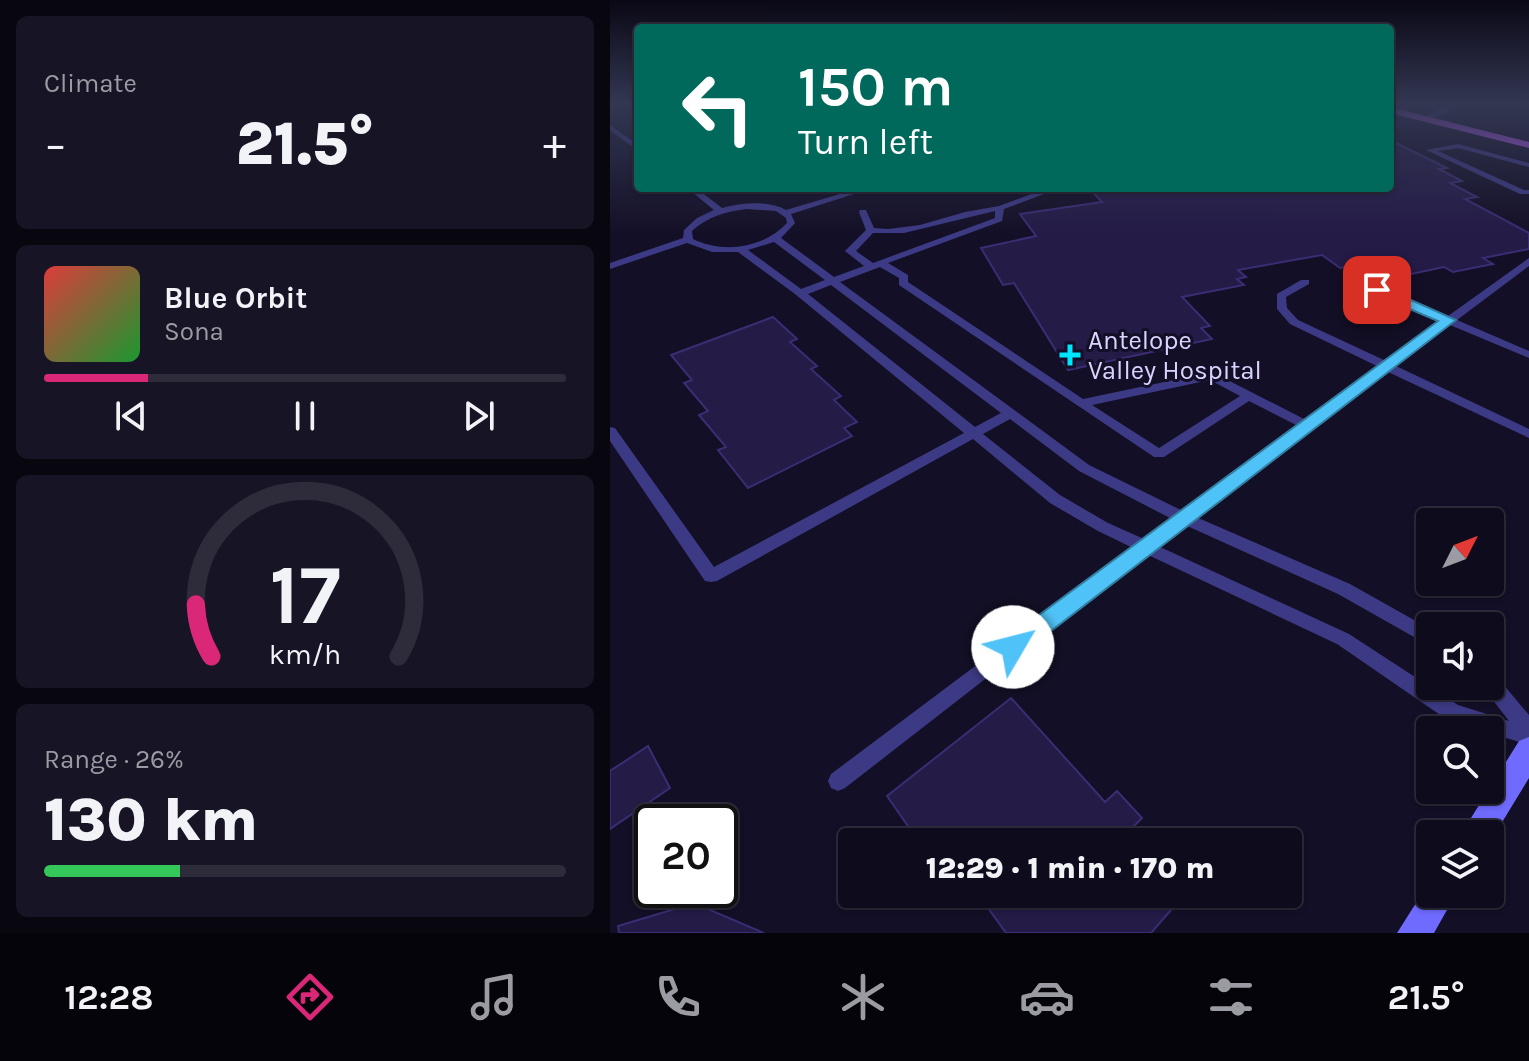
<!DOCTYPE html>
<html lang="en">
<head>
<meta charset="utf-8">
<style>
  :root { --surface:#0e0b1c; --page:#171425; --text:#f1f3f6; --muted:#9b9ba3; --line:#2e2b3b; --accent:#db2777 }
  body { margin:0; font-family:Karla,sans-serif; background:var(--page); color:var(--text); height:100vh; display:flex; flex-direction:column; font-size:30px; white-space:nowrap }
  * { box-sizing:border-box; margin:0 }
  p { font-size:26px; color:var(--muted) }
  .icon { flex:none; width:44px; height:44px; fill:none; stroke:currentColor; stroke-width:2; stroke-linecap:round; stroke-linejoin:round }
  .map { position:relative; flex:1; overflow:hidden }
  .side { display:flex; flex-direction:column; gap:16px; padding:16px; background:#08060f; width:610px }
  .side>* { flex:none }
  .hud { position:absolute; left:24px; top:24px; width:760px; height:168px; border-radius:8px; box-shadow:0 2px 6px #0004,0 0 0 2px var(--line); background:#00695c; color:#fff; overflow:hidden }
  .needle { width:52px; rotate:48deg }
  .buttons { position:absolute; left:806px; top:508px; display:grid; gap:16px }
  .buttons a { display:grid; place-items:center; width:88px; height:88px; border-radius:8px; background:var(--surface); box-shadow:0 2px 6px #0004,0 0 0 2px var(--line); font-size:40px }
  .speed { position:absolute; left:24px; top:804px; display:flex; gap:16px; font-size:40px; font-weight:700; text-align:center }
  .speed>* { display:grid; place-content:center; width:104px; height:104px; border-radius:50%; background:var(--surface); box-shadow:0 2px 6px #0004,0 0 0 2px var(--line); line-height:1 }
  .speed .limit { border:4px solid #111; border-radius:12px; background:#fff; color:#111 }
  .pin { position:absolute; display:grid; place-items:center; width:68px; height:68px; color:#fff; margin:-34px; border-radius:16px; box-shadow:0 4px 12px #0006 }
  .me { position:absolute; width:88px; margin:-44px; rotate:53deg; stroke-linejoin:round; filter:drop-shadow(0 0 6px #0008) }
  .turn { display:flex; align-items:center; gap:28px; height:168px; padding:0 32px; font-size:36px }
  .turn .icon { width:104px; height:104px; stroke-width:2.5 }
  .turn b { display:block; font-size:56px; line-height:68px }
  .big { font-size:60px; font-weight:800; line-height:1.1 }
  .side .tile { flex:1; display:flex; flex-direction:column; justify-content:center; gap:12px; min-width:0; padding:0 28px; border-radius:12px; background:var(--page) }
  .side .dial { align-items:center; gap:0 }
  .dial svg { height:208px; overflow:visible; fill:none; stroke:var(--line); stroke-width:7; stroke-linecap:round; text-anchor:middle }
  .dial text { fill:var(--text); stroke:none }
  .song { display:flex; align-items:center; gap:24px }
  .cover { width:96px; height:96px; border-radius:12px; background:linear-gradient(135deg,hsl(0 70% 55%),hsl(130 70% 35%)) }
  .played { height:8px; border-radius:4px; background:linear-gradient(90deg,var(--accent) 20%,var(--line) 20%) }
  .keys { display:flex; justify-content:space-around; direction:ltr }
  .heat { display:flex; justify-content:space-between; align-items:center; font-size:44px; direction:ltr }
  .charge { height:12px; border-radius:6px; background:linear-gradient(90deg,#34c759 26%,var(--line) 0) }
  .trip { position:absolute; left:228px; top:828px; width:464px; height:80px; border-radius:8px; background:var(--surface); box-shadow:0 2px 6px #0004,0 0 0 2px var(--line); font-weight:800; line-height:80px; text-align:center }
  .tabs { display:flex; height:128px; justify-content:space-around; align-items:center; background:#06040b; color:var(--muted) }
  .tabs .icon { width:56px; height:56px }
  .tabs .current { color:var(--accent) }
  .tabs b { font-size:36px; color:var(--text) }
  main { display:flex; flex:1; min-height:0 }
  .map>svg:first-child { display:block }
  .building { fill:#241b47; stroke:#3b2d73; stroke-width:2 }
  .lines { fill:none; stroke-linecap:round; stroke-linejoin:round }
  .lane { fill:#3d3a85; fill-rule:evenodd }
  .street { fill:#3d3a85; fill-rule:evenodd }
  .secondary { fill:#6f6bff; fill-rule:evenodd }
  .primary { fill:#c25bff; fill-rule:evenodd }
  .route { fill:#4fc3f7; stroke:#337fa1; stroke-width:2 }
  .poi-dot { fill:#00e5ff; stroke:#130f26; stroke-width:3 }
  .labels { text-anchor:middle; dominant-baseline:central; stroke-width:6; stroke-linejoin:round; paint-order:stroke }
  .poi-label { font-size:26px; fill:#d9d4ff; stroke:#130f26; text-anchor:start }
</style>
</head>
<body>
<main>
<section class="side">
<div class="tile"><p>Climate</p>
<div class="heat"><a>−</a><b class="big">21.5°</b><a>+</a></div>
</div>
<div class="tile">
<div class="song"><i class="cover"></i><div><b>Blue Orbit</b><p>Sona</p></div></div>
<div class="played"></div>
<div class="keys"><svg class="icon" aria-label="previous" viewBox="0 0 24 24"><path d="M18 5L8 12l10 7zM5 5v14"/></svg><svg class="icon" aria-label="pause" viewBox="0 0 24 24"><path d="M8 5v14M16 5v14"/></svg><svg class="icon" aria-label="next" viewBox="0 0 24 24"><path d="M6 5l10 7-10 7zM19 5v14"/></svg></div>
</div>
<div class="tile dial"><svg viewBox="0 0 100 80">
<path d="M14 69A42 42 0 1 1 86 69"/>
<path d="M14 69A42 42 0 0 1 8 49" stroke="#db2777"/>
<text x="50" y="56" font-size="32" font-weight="700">17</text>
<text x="50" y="72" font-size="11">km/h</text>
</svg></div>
<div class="tile"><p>Range · 26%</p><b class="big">130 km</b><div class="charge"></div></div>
</section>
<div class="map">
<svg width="919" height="933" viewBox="0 0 919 933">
  <rect width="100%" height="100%" fill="#130f26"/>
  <g class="building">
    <path d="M780,140L837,168L829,169L852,181L840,183L867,197L855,199L919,233V249L873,258L883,264L843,272L834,267L773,280L752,264L730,268L712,255L628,270L636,277L627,279L634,285L572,297L600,326L591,328L602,339L458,370L404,283L393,285L371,248L426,236L410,214L492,202L479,188H780Z"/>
    <path d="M163,317L187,339L180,342L207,366L201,369L231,396L224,400L247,422L234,428L242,436L138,488L108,450L116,447L89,415L98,411L74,383L82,380L61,355Z"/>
    <path d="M401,698L495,802L507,791L532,818L520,830L531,842H309L277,796Z"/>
    <path d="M38,746L60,788L0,829V771Z"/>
    <path d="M368,894H575L541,933H396Z"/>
    <path d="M68,908L98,909L154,933H9L8,926Z"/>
  </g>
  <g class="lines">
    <g class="lane">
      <path d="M0,104H5L0,107Z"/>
      <path d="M0,125L28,145V151L0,130Z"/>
      <path d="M848,144L919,163V167L848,148L828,151L914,190H919V194H910L816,150Z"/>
      <path d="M77,188H86L112,208C132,203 158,200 176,210L250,188H263L181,214L185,223L171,238L224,277L254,266L235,251L256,230L249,212L250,210H256L264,228L278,229L310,225L355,212L389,206L438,188H450L394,209L392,221L278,263L298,275V282L473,399L602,372L696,420L769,367L680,324L667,309V294L691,280H699V284L676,297L677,308L688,320L776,361L831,321L763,292V288H771L838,316L919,258V266L847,320L919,351V358L840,325L786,366L919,429V438L778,372L586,517L740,584L820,629V646L728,594L575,525L548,546L739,634L848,705L899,721L872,686H880V675L887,677L919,715V745L880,733V730H869L836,719L727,644L536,554L235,788L228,791L221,788L218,781L221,774L523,548L488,531L440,503L363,439L107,581L101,582L95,581L0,441V427L5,428L104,567L354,433L185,294L128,252H102L77,243L0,269V263L73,238L74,230L87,218L104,210ZM136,209L166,211L176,218L177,223C154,248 113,254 83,239L82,231C98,216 116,212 136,209ZM385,211V218L263,263L246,251L263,233H294ZM164,242L215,280L191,289L138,250ZM270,267L289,278V285L544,457H554L639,401L688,426L573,511L479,465L230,282ZM221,285L391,413L365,427L198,294ZM600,380L630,396L549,448L482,405ZM400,419L469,471L562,519L534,539L498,523L450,495L373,434Z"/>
    </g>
    <path class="street" d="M839,104H851L819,121L811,119Z"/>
    <g class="secondary">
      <path d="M919,737V778L880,842V834H851L909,741Z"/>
      <path d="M820,881V894H846L824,933H787Z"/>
    </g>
    <path class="primary" d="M780,107L919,142V148L780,113Z"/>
  </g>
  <linearGradient id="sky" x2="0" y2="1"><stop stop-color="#0a0815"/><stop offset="0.44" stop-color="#333752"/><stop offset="1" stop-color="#333752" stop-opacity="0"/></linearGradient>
  <rect width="919" height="235" fill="url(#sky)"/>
  <path class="route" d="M762,287H772L846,320L411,654L403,657L395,654L391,647L395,640L828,321L762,293Z"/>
  <path class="poi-dot" d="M456 343h8v8h8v8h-8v8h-8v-8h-8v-8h8z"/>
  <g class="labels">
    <g class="poi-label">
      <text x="478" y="340">Antelope<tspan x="478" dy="30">Valley Hospital</tspan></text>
    </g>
  </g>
</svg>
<div class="buttons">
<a><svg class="needle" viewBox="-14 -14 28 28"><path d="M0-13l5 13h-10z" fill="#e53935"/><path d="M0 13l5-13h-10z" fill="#9b9ba3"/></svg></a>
<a><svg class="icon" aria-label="sound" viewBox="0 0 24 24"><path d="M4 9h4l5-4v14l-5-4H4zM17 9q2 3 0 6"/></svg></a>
<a><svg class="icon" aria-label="search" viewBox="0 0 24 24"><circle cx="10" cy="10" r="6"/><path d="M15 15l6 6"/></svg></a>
<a><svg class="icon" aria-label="layers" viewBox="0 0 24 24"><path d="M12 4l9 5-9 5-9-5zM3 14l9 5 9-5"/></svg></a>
</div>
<div class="speed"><div class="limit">20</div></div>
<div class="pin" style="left:767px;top:290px;background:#d93025"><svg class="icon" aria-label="arrive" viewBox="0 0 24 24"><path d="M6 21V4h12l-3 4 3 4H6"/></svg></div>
<svg class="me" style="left:403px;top:647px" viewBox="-20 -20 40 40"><circle r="19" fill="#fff"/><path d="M0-13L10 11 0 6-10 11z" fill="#4fc3f7"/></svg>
<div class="trip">12:29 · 1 min · 170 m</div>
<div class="hud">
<div class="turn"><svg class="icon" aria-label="left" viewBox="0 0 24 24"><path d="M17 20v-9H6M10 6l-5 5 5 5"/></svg><div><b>150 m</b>Turn left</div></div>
</div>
</div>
</main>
<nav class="tabs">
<b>12:28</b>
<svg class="icon current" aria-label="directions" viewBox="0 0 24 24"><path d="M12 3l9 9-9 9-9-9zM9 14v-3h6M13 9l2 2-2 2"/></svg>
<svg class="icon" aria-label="music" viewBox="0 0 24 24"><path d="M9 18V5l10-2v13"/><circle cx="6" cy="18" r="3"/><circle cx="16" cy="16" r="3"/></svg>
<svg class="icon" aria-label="phone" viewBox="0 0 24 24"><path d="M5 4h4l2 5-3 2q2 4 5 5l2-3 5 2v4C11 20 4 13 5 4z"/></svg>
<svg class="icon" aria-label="climate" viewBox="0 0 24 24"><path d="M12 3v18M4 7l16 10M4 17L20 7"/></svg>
<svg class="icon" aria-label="car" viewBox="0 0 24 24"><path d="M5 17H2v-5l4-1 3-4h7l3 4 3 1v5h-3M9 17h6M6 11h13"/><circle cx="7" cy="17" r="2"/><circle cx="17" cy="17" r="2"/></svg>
<svg class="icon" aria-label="filters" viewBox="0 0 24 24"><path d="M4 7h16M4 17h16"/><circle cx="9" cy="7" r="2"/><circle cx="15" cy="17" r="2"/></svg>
<b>21.5°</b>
</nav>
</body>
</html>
